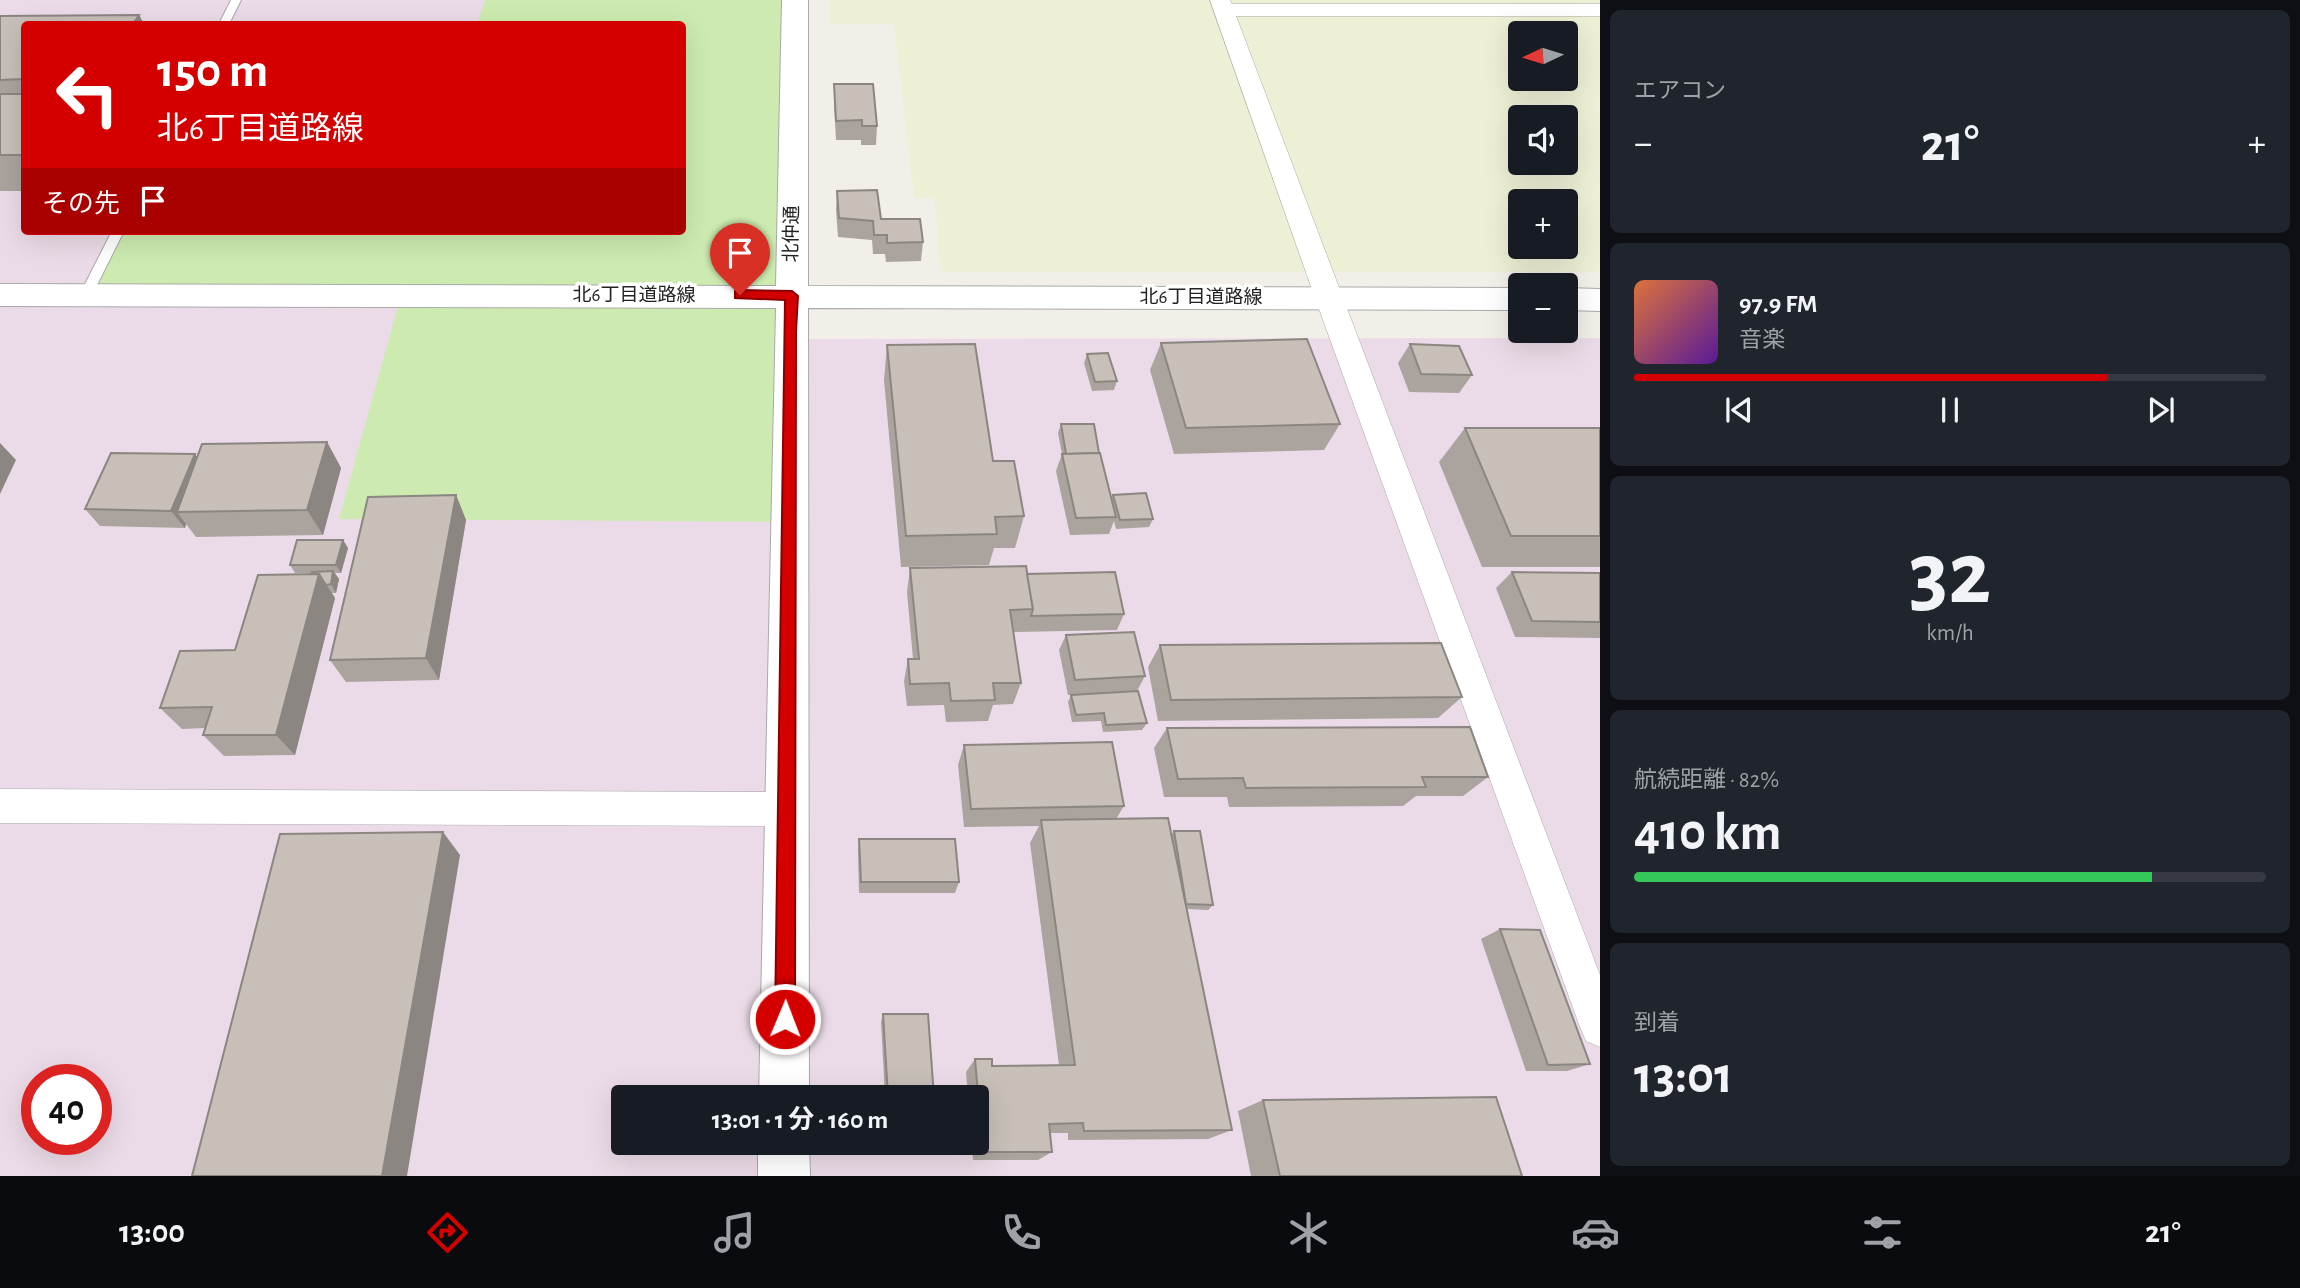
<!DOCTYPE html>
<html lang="ja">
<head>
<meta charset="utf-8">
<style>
  :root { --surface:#171b24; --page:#20242c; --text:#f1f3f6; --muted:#9ea1a6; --line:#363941; --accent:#d40000 }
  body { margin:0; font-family:"Alegreya Sans","Noto Sans JP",sans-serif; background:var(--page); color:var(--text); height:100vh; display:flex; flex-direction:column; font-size:26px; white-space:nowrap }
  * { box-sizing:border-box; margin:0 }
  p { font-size:23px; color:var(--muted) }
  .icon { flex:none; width:38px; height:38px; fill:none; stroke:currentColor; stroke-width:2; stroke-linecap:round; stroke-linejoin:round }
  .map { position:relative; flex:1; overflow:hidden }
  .side { display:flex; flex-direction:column; gap:10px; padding:10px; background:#0d0f14; width:700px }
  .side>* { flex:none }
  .banner { position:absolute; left:21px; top:21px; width:665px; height:214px; border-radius:7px; box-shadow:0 7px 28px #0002; background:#d40000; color:#fff; overflow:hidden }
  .needle { width:46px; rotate:266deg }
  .fabs { position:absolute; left:1508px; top:21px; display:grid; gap:14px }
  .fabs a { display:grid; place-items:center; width:70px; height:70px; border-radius:7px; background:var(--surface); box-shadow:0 7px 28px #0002; font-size:35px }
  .speed { position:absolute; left:21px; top:1064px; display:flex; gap:14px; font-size:35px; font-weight:700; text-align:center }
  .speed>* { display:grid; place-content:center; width:91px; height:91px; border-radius:50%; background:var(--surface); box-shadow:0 7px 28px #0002; line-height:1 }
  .speed .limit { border:10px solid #d22; background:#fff; color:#111 }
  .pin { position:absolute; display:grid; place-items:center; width:60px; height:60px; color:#fff; margin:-72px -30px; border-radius:50% 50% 50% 0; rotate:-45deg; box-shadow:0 0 7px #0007 }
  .pin .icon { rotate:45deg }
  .me { position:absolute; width:77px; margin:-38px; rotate:1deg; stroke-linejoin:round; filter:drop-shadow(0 0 5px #0008) }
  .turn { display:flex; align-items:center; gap:24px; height:147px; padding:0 21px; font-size:32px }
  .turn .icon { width:91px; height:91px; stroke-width:2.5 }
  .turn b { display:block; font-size:49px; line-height:60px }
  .then { display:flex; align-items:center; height:66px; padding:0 21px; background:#0003; gap:14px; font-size:26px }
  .big { font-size:52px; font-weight:700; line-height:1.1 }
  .side .tile { flex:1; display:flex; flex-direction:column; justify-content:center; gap:10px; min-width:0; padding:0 24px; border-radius:10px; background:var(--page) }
  .side .dial { align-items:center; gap:0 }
  .dial b { font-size:91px; line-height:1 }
  .song { display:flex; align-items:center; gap:21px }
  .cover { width:84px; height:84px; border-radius:10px; background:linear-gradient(135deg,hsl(20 70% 55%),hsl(270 70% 35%)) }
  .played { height:7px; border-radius:4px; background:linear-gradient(90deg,var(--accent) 75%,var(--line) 75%) }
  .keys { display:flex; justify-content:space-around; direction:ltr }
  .heat { display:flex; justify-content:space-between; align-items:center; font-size:38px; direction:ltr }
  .charge { height:10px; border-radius:5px; background:linear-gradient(90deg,#34c759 82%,var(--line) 0) }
  .trip { position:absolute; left:611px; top:1085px; width:378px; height:70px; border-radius:7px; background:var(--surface); box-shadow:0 7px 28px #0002; font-weight:700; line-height:70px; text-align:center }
  .dock { display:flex; height:112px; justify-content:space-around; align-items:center; background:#090b0e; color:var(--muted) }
  .dock .icon { width:49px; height:49px }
  .dock .current { color:var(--accent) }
  .dock b { font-size:32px; color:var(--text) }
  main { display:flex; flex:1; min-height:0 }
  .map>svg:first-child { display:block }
  .industrial { fill:#ebdbe8; fill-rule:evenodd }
  .farmland { fill:#eef0d5; fill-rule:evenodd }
  .grass { fill:#cdebb0 }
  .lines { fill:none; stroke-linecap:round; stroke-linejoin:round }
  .service-casing { stroke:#a9a9a9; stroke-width:2 }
  .minor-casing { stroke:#a9a9a9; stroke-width:1 }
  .tertiary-casing { stroke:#a9a9a9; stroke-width:2 }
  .service { fill:#fff; fill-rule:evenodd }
  .minor { fill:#fff; fill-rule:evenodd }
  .tertiary { fill:#fff; fill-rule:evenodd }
  .wall { fill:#aba49e }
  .shaded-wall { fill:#8b8681 }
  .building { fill:#c7bfb8; stroke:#8b8681; stroke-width:2 }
  .route { fill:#d40000; stroke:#8a0000; stroke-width:2 }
  .labels { text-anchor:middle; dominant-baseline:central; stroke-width:7; stroke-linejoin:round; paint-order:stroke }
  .street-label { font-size:19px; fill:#222; stroke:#fff }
</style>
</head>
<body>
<main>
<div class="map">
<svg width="1600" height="1176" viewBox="0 0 1600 1176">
  <rect width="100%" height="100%" fill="#f2efe9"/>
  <path class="industrial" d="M0,0H752L725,339L1600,338V1176H0ZM24,24H682V231H24ZM37,1080H96V1139H37ZM623,1097H976V1143H623Z"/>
  <path class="farmland" d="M829,0H1600V272H941L934,197L914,198L894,24H829ZM1521,33H1566V79H1521ZM1521,117H1566V163H1521ZM1521,201H1566V247H1521Z"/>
  <path class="grass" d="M485,0H795L790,522L339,519L401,295L86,294L118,231H682V24H477Z"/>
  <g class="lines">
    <g class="service-casing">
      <g id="service">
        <path d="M231,0H241L229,24H219Z"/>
        <path d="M112,231H124L91,297H81L80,294Z"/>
      </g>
    </g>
    <g class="minor-casing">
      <g id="minor">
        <path d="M1210,0H1230L1232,4H1600V16H1236L1600,975V1047L1586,1041L1580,1027L1315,298Z"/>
        <path d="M0,789L787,792L800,797L805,809L800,821L787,826L0,823Z"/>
      </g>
    </g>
    <g class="tertiary-casing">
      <g id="tertiary">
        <path d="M782,0H808V286L1521,288V310L808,308L809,1097H759L776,308L0,306V284L776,286Z"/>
        <path d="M1566,288L1600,289V311L1566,310Z"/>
        <path d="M758,1143H809L810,1176H758Z"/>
      </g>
    </g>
    <use href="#service" class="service"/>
    <use href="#minor" class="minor"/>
    <use href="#tertiary" class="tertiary"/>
  </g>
  <g class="wall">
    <path d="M139,15L144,24H24V191H0V16Z"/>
    <path d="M834,84L877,126L876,145H861V140H836L834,104Z"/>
    <path d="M837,191L881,219L923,242L921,261L886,262L885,254H873L872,240L838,237L836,210Z"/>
    <path d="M1161,343L1340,424L1324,450L1174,454L1150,370Z"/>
    <path d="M1410,344L1472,375L1459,393L1409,392L1398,363Z"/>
    <path d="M887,345L993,461L1024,516L1015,548H994L989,565L901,567L884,380Z"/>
    <path d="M1087,354L1117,381L1114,390L1092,391L1084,363Z"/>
    <path d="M1061,424L1099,453L1111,499L1113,495L1153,519L1149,527L1116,529L1114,521L1109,534L1070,535L1056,471L1062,454L1058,433Z"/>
    <path d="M1465,428H1600V567H1482L1439,462Z"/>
    <path d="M327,442L341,468L323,535L196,537L186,524L185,528L100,526L85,509L197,457Z"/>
    <path d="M456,495L466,520L439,680L346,682L330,660Z"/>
    <path d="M343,540L348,548L341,573H335L339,579L336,593H332L335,598L295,755L224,756L203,735L205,728L182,729L160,708L235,650L311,574V573H295L290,565Z"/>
    <path d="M910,568L1027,574L1124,614L1117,630L1013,632L1021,683L1013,704L993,705L988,721L946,722L944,705L907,706L904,681L908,659H913L907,592Z"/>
    <path d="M1512,572L1600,573V638L1515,637L1496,588Z"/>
    <path d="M1066,635L1145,676L1137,691L1068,695L1059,650Z"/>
    <path d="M1160,645L1462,697L1438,718L1158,721L1148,667Z"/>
    <path d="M1071,695L1147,723L1142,730L1103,732L1101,721L1072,722L1068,702Z"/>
    <path d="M1167,728L1488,777L1463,796H1416L1403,806L1229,807L1227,797H1164L1154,748Z"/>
    <path d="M964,745L1124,806L1116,819L1171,835L1174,831L1213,905L1208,910L1186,909L1232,1130L1208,1139L1068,1140V1133H1050L1052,1152L1038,1160H973L972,1143H976V1097H968L966,1072L975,1059L992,1066L1059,1065L1030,843L1039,826L964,827L958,765Z"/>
    <path d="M859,839L959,882L955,893H859L858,851Z"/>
    <path d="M1500,929L1590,1064L1567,1071H1526L1481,939Z"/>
    <path d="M883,1014L934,1097H885L881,1022Z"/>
    <path d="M1263,1100L1522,1176H1251L1238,1111Z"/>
    <path d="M887,1143H936L933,1146H887Z"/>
  </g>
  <g class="shaded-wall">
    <path d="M139,15L144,24H133Z"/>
    <path d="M327,442L341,468L323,535L307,510Z"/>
    <path d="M0,443L16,460L0,494Z"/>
    <path d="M195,454L207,472L177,512L186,524L185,528L171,511Z"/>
    <path d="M456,495L466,520L439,680L426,658Z"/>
    <path d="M343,540L348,548L341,573L336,565Z"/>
    <path d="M333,571L339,579L336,593L331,584Z"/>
    <path d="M319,574L335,598L295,755L276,735Z"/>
    <path d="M443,832L460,855L407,1176H382Z"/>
  </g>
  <g class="building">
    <path d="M139,15L133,24H24V79L0,80V16Z"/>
    <path d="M834,84H873L877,126H862V120L836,121Z"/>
    <rect x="0" y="94" width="24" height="61"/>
    <path d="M877,190L881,219H920L923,242L887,243V235H874L873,221L839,218L837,191Z"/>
    <path d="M1307,339L1340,424L1186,428L1161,343Z"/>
    <path d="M975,344L993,461H1014L1024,516L995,517L997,534L906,536L887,345Z"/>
    <path d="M1410,344L1459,346L1472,375L1421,374Z"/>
    <path d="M1108,353L1117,381L1095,382L1087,354Z"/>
    <path d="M1061,424H1094L1099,453L1066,454Z"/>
    <path d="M1465,428H1600V536H1511Z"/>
    <path d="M327,442L307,510L177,512L202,444Z"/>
    <path d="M111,453L195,454L171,511L85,509Z"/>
    <path d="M1100,453L1116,517L1076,518L1062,454Z"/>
    <path d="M1146,493L1153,519L1120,520L1113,495Z"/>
    <path d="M456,495L426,658L330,660L368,497Z"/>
    <path d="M297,540H343L336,565H290Z"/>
    <path d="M1026,566L1033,609L1010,610L1021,683H993L995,700L951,701L949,683L910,684L908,659H919L910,568Z"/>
    <path d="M333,571L331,584L326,585L319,574H311L312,572Z"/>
    <path d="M1115,572L1124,614L1031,616L1033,609L1027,574Z"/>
    <path d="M1512,572L1600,573V622L1532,621Z"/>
    <path d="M319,574L276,735H203L212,707L160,708L180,651L235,650L258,575Z"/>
    <path d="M1134,632L1145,676L1075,680L1066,635Z"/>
    <path d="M1441,643L1462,697L1171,700L1160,645Z"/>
    <path d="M1138,691L1147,723L1106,725L1104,713L1076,715L1071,695Z"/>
    <path d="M1470,727L1488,777H1422L1426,787L1246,788L1243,778L1178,779L1167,728Z"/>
    <path d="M1112,742L1124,806L971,809L964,745Z"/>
    <path d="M1168,818L1232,1130L1084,1131L1083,1123L1049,1124L1052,1152H983L975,1059H992V1066L1075,1065L1041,820Z"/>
    <path d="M1174,831H1200L1213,905L1186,904Z"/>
    <path d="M443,832L382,1176H192L280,834Z"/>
    <path d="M859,839H955L959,882H861Z"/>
    <path d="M1500,929L1540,930L1590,1064L1548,1065Z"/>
    <path d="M883,1014H928L934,1097H888Z"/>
    <path d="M1496,1097L1522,1176H1280L1263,1100Z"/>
  </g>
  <path class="route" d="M740,290L792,291L798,296L796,331L795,1019L792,1026L785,1029L778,1026L775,1019L785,300L735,298V291Z"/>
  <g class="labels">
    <g class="street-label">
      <text transform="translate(792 234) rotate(-89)">北仲通</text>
      <text x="634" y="295">北6丁目道路線</text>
      <text x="1201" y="297">北6丁目道路線</text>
    </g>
  </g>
</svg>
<div class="fabs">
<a><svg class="needle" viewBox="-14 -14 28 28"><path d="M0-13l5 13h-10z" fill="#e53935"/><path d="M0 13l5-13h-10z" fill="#9ea1a6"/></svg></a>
<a><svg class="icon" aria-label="sound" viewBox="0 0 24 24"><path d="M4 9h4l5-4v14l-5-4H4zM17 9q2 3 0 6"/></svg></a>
<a>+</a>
<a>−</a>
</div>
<div class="speed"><div class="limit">40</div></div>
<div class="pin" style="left:740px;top:295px;background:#d93025"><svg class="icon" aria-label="arrive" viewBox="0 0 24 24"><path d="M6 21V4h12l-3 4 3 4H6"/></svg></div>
<svg class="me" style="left:785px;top:1019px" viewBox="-20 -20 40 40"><circle r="17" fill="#d40000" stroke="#fff" stroke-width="3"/><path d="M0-11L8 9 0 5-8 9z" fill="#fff"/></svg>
<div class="trip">13:01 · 1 分 · 160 m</div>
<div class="banner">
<div class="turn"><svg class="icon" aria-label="left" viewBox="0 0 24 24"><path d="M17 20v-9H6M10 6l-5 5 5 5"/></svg><div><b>150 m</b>北6丁目道路線</div></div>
<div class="then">その先<svg class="icon" aria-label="arrive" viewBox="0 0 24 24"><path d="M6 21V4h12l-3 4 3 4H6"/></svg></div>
</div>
</div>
<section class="side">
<div class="tile"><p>エアコン</p>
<div class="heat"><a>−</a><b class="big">21°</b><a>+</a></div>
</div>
<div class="tile">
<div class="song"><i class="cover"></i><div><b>97.9 FM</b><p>音楽</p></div></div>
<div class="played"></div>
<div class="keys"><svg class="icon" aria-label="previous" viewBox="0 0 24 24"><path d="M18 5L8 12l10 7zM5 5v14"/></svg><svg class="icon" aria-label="pause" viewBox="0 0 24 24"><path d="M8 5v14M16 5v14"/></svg><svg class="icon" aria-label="next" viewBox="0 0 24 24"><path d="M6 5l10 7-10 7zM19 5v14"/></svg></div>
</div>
<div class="tile dial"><b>32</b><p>km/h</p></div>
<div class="tile"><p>航続距離 · 82%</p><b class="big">410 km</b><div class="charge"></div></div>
<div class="tile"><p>到着</p><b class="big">13:01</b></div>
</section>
</main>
<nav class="dock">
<b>13:00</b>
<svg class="icon current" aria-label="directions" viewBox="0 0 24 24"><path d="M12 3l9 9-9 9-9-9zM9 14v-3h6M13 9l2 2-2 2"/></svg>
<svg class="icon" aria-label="music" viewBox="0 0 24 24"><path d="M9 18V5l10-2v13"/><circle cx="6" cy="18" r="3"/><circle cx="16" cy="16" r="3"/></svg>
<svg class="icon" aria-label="phone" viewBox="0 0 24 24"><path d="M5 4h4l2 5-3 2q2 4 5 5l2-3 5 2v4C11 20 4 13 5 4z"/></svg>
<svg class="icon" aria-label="climate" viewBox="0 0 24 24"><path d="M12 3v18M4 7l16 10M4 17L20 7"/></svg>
<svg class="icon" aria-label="car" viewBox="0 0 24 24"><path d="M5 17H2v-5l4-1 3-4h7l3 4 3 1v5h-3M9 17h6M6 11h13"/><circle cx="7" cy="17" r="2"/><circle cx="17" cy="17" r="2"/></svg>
<svg class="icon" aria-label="filters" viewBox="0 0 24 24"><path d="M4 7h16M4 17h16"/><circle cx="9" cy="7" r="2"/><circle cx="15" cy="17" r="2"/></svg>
<b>21°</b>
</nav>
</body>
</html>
